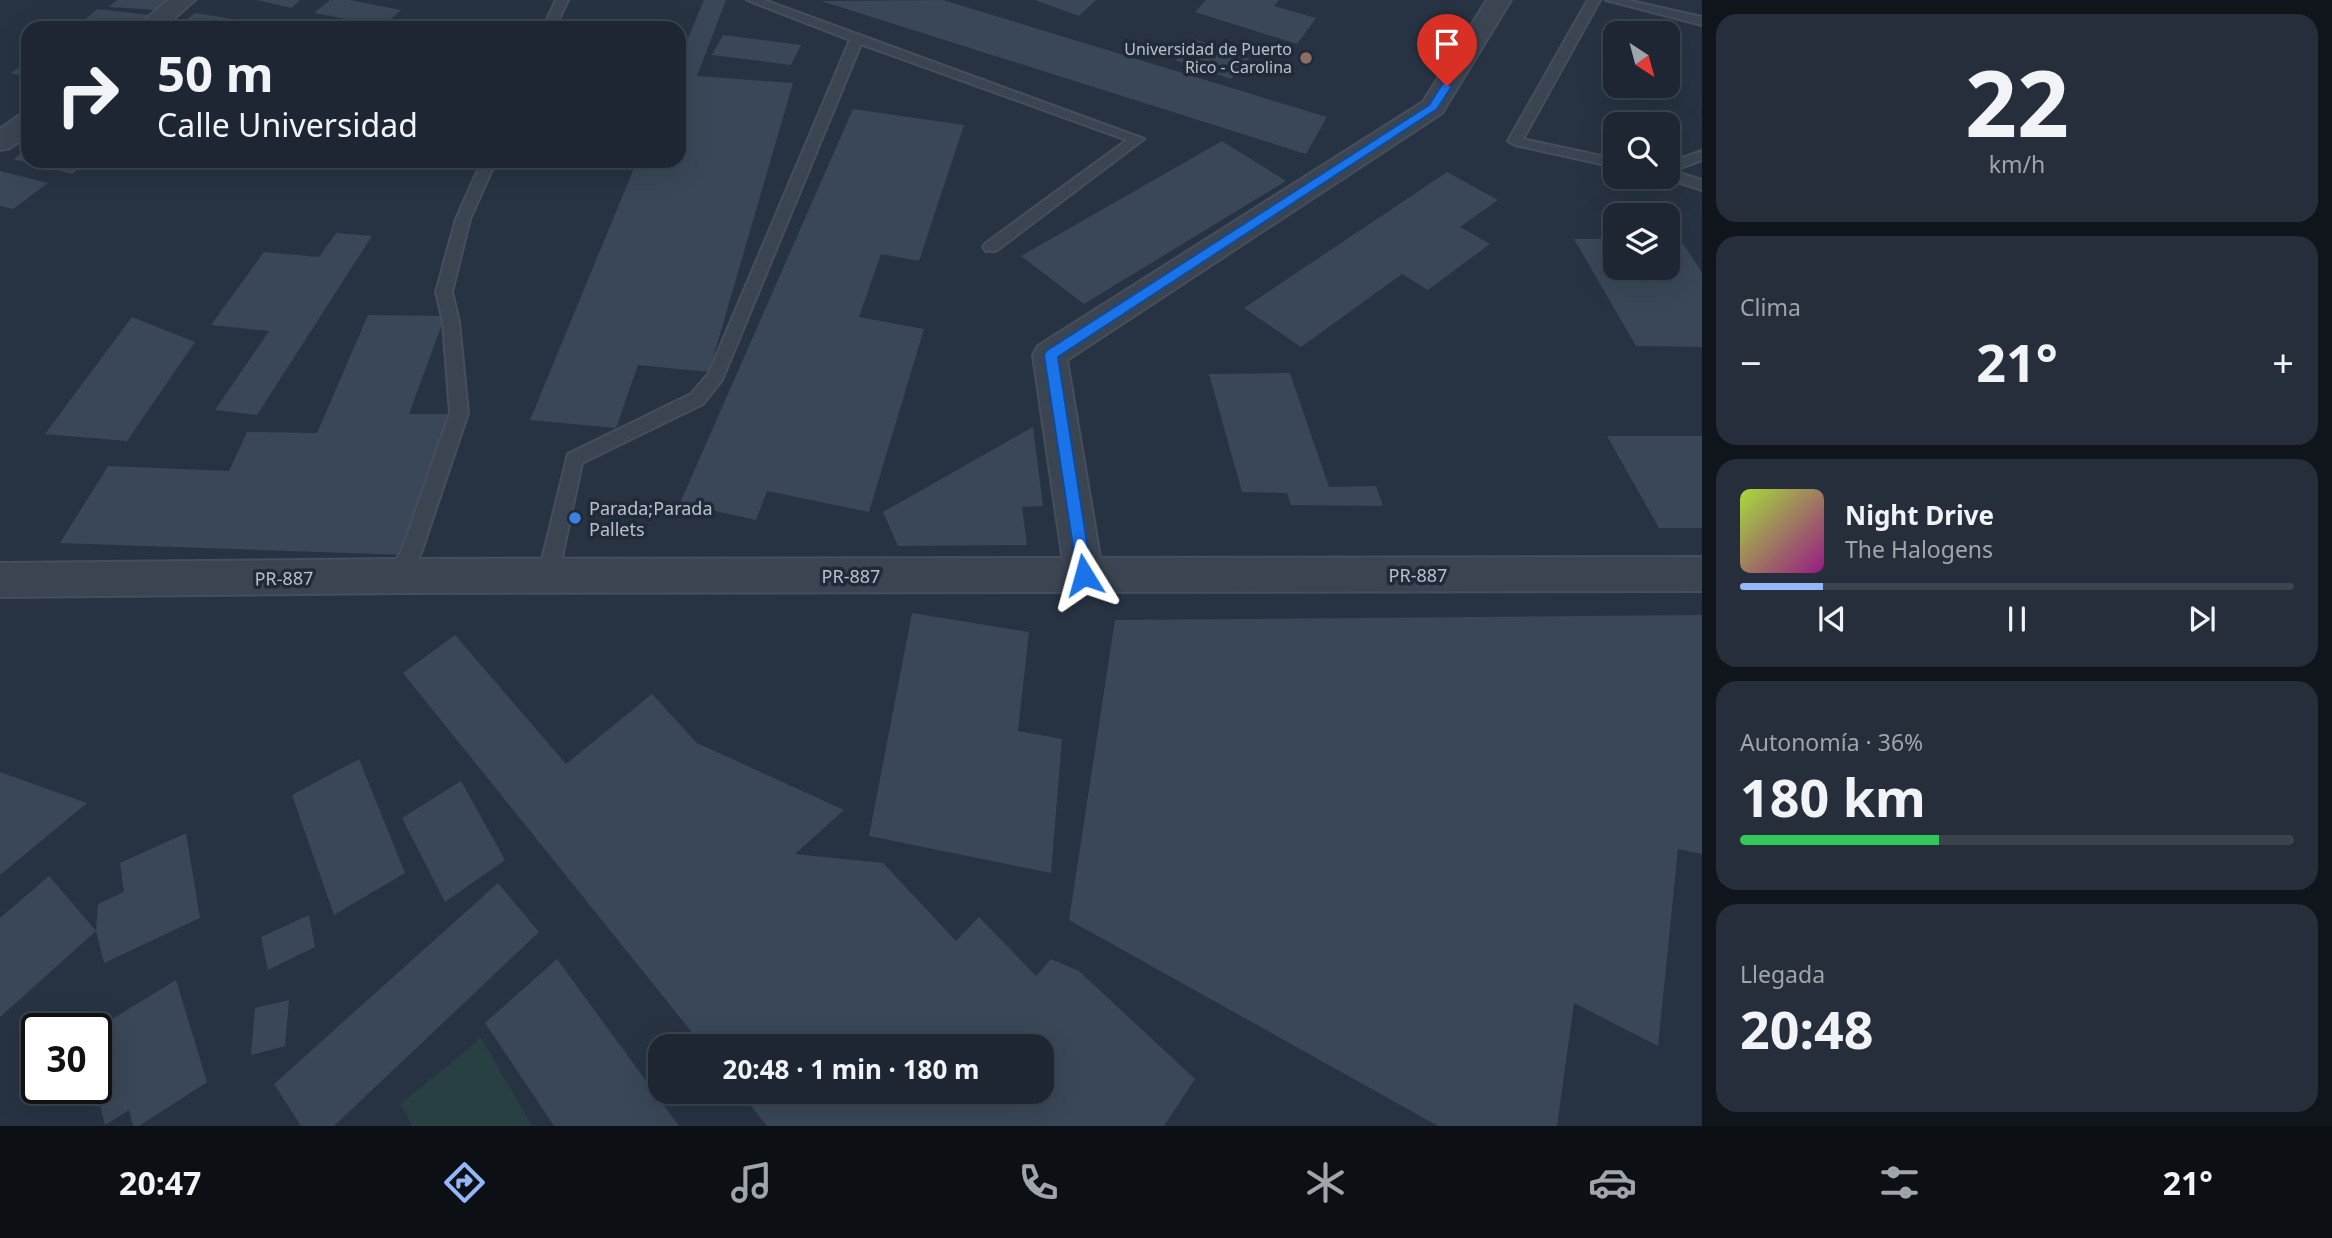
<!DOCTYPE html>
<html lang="es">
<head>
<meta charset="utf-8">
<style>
  :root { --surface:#1d2632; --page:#252e3a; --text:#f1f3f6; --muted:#a0a5ac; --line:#3b434d; --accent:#92b8f7 }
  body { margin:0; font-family:"Noto Sans",sans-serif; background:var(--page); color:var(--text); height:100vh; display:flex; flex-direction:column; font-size:26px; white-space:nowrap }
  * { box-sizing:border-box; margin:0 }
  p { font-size:23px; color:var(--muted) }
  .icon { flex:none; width:38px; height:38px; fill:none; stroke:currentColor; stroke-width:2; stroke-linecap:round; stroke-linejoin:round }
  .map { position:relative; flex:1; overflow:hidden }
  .details { display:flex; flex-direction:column; gap:14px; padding:14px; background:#10151c; width:630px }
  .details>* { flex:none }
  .hud { position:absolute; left:21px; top:21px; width:665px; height:147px; border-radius:21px; box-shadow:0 7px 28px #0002,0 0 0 2px var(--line); background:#1d2632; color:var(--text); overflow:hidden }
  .needle { width:46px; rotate:144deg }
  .buttons { position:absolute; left:1603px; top:21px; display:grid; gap:14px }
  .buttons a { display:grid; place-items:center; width:77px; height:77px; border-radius:14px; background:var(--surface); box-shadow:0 7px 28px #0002,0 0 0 2px var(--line); font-size:35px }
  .speed { position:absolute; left:21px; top:1013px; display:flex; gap:14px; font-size:35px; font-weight:700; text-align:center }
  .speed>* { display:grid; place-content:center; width:91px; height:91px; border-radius:50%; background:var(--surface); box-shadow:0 7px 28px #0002,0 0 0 2px var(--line); line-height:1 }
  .speed .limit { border:4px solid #111; border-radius:10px; background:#fff; color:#111 }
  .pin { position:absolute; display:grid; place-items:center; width:60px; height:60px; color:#fff; margin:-72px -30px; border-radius:50% 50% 50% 0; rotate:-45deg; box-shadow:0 0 7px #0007 }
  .pin .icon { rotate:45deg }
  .me { position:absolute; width:77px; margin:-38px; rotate:352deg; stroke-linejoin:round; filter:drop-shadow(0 0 5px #0008) }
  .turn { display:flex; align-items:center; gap:24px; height:147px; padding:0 21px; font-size:32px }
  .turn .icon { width:91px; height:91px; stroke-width:2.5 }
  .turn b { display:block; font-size:49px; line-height:60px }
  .big { font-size:52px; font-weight:700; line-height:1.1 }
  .details .card { flex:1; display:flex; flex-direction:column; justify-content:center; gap:10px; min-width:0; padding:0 24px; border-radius:21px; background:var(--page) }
  .details .dial { align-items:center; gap:0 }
  .dial b { font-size:91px; line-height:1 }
  .song { display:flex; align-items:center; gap:21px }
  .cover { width:84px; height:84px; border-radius:10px; background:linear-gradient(135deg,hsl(80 70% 55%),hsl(310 70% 35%)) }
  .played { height:7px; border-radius:4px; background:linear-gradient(90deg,var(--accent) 15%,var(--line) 15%) }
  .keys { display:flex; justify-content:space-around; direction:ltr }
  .heat { display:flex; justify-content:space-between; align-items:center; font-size:38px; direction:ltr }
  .charge { height:10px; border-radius:5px; background:linear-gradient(90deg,#34c759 36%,var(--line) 0) }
  .trip { position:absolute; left:648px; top:1034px; width:406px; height:70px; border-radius:21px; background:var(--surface); box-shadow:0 7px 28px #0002,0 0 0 2px var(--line); font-weight:700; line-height:70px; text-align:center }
  .dock { display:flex; height:112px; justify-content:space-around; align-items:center; background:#0c0f14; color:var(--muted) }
  .dock .icon { width:49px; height:49px }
  .dock .active { color:var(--accent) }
  .dock b { font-size:32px; color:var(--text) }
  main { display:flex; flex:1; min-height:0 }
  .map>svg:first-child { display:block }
  .green { fill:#294043 }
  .building { fill:#394758 }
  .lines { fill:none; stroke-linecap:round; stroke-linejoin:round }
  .service-casing { stroke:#454e5c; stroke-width:4 }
  .minor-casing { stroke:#454e5c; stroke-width:4 }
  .tertiary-casing { stroke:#454e5c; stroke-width:4 }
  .service { fill:#3b4552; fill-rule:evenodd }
  .minor { fill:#3b4552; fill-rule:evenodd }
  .tertiary { fill:#3b4552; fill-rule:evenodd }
  .route { fill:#1a73e8; stroke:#114b97; stroke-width:2 }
  .education-dot { fill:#8d6e63; stroke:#202a38; stroke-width:2.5 }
  .shop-dot { fill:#3f7fe0; stroke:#202a38; stroke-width:2.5 }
  .labels { text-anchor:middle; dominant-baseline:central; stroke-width:7; stroke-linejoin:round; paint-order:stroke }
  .far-poi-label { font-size:16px; fill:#b9c0cc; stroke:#202a38; text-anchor:end }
  .poi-label { font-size:18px; fill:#b9c0cc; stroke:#202a38; text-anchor:start }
  .street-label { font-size:18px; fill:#b9c0cc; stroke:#202a38 }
</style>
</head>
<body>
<main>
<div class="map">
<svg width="1702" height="1126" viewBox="0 0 1702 1126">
  <rect width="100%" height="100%" fill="#273343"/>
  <path class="green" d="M481,1038L532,1126H412L401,1104Z"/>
  <g class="building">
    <path d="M117,0H167L156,10L109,7Z"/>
    <path d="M257,0H300L291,8Z"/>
    <path d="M330,0H349L401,10L383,26L314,13Z"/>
    <path d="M704,0H726L697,76L793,83L709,372L638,365L616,428L530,420L637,161H679V60Z"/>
    <path d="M943,0L1327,117L1306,154L821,1Z"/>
    <path d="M1035,0H1096L1079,16Z"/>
    <path d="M1206,0H1279L1274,6L1316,18L1297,44L1195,12Z"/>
    <path d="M97,9L151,15L136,28H96L100,24L82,22Z"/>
    <path d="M195,13L252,22L246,28H176Z"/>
    <path d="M723,35L801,45L791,65L712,55Z"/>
    <path d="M1194,39L1249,58L1231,79L1175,60Z"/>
    <path d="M28,62V78L11,73Z"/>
    <path d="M853,109L964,125L919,261L881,254L859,317L924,329L869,512L767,491L756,520L680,503Z"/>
    <path d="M1222,141L1286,181L1084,304L1021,256Z"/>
    <path d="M28,148V161H89L72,174L13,159Z"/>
    <path d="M0,171L48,183L13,209L0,206Z"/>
    <path d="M1447,172L1498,200L1460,227L1490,244L1428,290L1402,274L1301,347L1244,308Z"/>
    <path d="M336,233L372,236L257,415L215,410L269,331L211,325L264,252L319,257Z"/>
    <path d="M1574,239H1615V268H1668V241H1681L1702,272V347L1636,346Z"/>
    <path d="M368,315L445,316L409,414H451L403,555L60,543L108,466L229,471L247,432L317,433Z"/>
    <path d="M132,317L195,342L127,441L45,434Z"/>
    <path d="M1290,373L1329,487L1376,486L1383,506L1291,505L1287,493L1242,492L1209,374Z"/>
    <path d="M1033,427L1043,506L1022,507L1027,545L898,546L883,512Z"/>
    <path d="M1607,436H1702V528H1659Z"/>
    <path d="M912,613L1029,632L1018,731L1062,739L1051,873L869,836Z"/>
    <path d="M1702,615V854L1678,849L1658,1046L1574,1003L1557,1126H1438L1069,920L1115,620Z"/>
    <path d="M455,635L566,764L652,694L697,743L844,810L795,854L883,863L956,941L979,917L1036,976L1051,959L1079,971L1195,1079L1164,1126H767L740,1092H1041V1046H703L403,673Z"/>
    <path d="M359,759L405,873L334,915L292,795Z"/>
    <path d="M0,772L87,803L0,875Z"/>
    <path d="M461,781L505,860L445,902L402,818Z"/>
    <path d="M186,833L200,918L104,963L96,931L98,904L124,892L120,863Z"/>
    <path d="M49,876L96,931L0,1017V918Z"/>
    <path d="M498,883L539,932L334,1126H301L274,1084Z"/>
    <path d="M309,915L315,947L268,970L261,937Z"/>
    <path d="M557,959L679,1126H554L485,1023Z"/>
    <path d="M176,980L207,1082L139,1126H133L129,1110L105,1125L96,1089V1029Z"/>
    <path d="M289,1000L285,1046L251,1055L255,1008Z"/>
  </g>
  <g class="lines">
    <g class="service-casing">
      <g id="service">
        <path d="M556,0H568L555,28H543Z"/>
        <path d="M747,0H764L1144,139L996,251H986L983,247L986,243L1127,140L861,44L722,380L703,404L582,463L558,576L555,582L548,584L541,582L538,576L568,454L691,394L709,373L850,40Z"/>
        <path d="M1588,0H1600L1523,139L1615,159V167L1515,145L1508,141Z"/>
        <path d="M1606,0H1627L1702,17V25Z"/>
        <path d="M1702,151V160L1673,171L1702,180V190L1663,177H1668V163Z"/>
        <path d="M482,161H496L470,219L452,292L459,322L468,413L421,553L404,582L397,584L390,582L387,576L402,550L450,413L443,322L436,292L456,219Z"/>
      </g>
    </g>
    <g class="minor-casing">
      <g id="minor">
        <path d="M168,0H195L163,28H136Z"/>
        <path d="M1487,0H1511L1442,113L1067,360L1103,575L1098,587L1084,592L1070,587L1065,575L1033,355L1038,346L1423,102Z"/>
        <path d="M28,114V135L10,148L0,150V129L18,116Z"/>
      </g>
    </g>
    <g class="tertiary-casing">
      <path id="tertiary" d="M1702,557V591L397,593L0,597V563L397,559Z"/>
    </g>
    <use href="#service" class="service"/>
    <use href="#minor" class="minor"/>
    <use href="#tertiary" class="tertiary"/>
  </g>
  <path class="route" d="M1443,83L1452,86L1437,109L1058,357L1092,575L1089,580H1078L1044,355L1046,351L1429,105Z"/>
  <circle class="education-dot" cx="1306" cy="58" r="7"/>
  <circle class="shop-dot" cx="575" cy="518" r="7"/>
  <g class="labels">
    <g class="far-poi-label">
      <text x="1292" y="49">Universidad de Puerto<tspan x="1292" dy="18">Rico - Carolina</tspan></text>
    </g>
    <g class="poi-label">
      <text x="589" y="508">Parada;Parada<tspan x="589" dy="21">Pallets</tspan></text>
    </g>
    <g class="street-label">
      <text x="1418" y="575">PR-887</text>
      <text x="851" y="576">PR-887</text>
      <text transform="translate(284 578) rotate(-1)">PR-887</text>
    </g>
  </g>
</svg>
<div class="buttons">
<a><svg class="needle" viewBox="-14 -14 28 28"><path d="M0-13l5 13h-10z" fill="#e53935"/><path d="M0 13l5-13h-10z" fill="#a0a5ac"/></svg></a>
<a><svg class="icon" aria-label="search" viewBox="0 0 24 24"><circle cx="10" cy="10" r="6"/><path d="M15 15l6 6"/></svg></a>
<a><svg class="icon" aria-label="layers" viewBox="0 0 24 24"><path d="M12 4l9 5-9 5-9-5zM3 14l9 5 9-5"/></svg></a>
</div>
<div class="speed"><div class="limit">30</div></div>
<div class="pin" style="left:1447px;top:86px;background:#d93025"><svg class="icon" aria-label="arrive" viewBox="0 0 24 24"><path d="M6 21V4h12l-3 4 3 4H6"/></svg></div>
<svg class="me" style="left:1084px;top:575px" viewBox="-20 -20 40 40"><path d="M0-17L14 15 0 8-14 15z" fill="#1a73e8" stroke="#fff" stroke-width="4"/></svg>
<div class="trip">20:48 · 1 min · 180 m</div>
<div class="hud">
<div class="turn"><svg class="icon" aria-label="right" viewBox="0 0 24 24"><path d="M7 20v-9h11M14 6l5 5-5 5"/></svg><div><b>50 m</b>Calle Universidad</div></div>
</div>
</div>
<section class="details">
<div class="card dial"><b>22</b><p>km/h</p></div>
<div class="card"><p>Clima</p>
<div class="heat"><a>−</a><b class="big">21°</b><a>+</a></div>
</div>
<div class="card">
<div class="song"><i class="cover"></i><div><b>Night Drive</b><p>The Halogens</p></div></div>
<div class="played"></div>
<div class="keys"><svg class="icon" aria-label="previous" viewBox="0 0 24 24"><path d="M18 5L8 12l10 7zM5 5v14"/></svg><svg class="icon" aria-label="pause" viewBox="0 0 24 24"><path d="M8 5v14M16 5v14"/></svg><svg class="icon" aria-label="next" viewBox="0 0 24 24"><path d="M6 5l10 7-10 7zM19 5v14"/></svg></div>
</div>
<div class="card"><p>Autonomía · 36%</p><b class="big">180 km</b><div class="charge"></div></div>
<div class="card"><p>Llegada</p><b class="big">20:48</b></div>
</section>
</main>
<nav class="dock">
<b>20:47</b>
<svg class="icon active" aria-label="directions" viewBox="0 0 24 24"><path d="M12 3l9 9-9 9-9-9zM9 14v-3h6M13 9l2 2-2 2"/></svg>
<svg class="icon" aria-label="music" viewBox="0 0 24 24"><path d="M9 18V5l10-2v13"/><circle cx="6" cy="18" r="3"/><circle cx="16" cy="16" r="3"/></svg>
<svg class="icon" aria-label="phone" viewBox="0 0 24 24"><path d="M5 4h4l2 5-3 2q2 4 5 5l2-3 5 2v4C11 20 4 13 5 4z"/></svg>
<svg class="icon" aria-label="climate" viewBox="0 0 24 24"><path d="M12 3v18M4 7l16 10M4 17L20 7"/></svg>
<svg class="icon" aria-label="car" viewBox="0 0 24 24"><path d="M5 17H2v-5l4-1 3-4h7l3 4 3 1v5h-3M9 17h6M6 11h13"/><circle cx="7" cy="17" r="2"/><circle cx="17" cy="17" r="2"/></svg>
<svg class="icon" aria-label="filters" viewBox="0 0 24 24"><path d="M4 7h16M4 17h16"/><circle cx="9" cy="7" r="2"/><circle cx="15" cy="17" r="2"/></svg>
<b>21°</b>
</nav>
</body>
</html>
